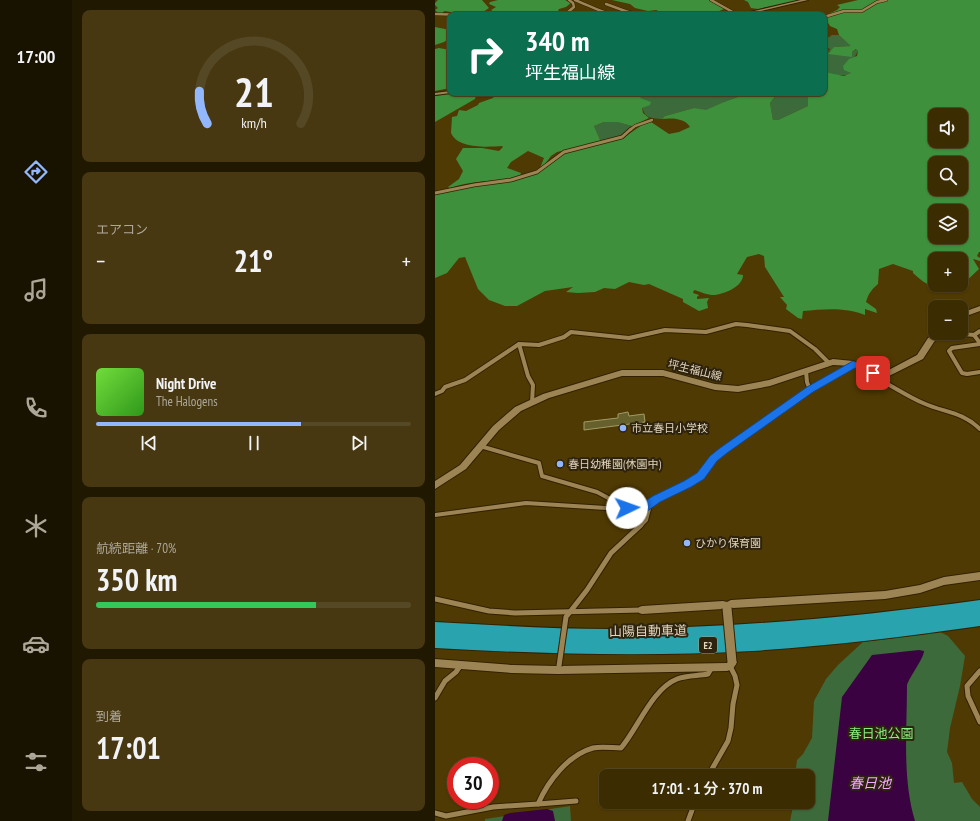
<!DOCTYPE html>
<html lang="ja">
<head>
<meta charset="utf-8">
<style>
  :root { --surface:#3c2c02; --page:#473811; --text:#f1f3f6; --muted:#aca799; --line:#554824; --accent:#93b7fd }
  body { margin:0; font-family:"PT Sans Narrow","Noto Sans JP",sans-serif; background:var(--page); color:var(--text); height:100vh; display:flex; flex-direction:column; font-size:15px; white-space:nowrap }
  * { box-sizing:border-box; margin:0 }
  p { font-size:13px; color:var(--muted) }
  .icon { flex:none; width:22px; height:22px; fill:none; stroke:currentColor; stroke-width:2; stroke-linecap:round; stroke-linejoin:round }
  .map { position:relative; flex:1; overflow:hidden }
  .sheet { display:flex; flex-direction:column; gap:10px; padding:10px; background:#211801; width:363px }
  .sheet>* { flex:none }
  .top-card { position:absolute; left:12px; top:12px; width:380px; height:84px; border-radius:8px; box-shadow:0 1px 3px #0004,0 0 0 1px var(--line); background:#0b6e4f; color:#fff; overflow:hidden }
  .controls { position:absolute; left:493px; top:108px; display:grid; gap:8px }
  .controls a { display:grid; place-items:center; width:40px; height:40px; border-radius:8px; background:var(--surface); box-shadow:0 1px 3px #0004,0 0 0 1px var(--line); font-size:20px }
  .speed { position:absolute; left:12px; top:757px; display:flex; gap:8px; font-size:20px; font-weight:700; text-align:center }
  .speed>* { display:grid; place-content:center; width:52px; height:52px; border-radius:50%; background:var(--surface); box-shadow:0 1px 3px #0004,0 0 0 1px var(--line); line-height:1 }
  .speed .limit { border:6px solid #d22; background:#fff; color:#111 }
  .pin { position:absolute; display:grid; place-items:center; width:34px; height:34px; color:#fff; margin:-17px; border-radius:8px; box-shadow:0 2px 6px #0006 }
  .me { position:absolute; width:44px; margin:-22px; rotate:87deg; stroke-linejoin:round; filter:drop-shadow(0 0 3px #0008) }
  .turn { display:flex; align-items:center; gap:14px; height:84px; padding:0 12px; font-size:18px }
  .turn .icon { width:52px; height:52px; stroke-width:2.5 }
  .turn b { display:block; font-size:28px; line-height:34px }
  .big { font-size:30px; font-weight:600; line-height:1.1 }
  .sheet .tile { flex:1; display:flex; flex-direction:column; justify-content:center; gap:6px; min-width:0; padding:0 14px; border-radius:8px; background:var(--page) }
  .sheet .dial { align-items:center; gap:0 }
  .dial svg { height:104px; overflow:visible; fill:none; stroke:var(--line); stroke-width:7; stroke-linecap:round; text-anchor:middle }
  .dial text { fill:var(--text); stroke:none }
  .song { display:flex; align-items:center; gap:12px }
  .cover { width:48px; height:48px; border-radius:6px; background:linear-gradient(135deg,hsl(100 70% 55%),hsl(110 70% 35%)) }
  .played { height:4px; border-radius:2px; background:linear-gradient(90deg,var(--accent) 65%,var(--line) 65%) }
  .keys { display:flex; justify-content:space-around; direction:ltr }
  .heat { display:flex; justify-content:space-between; align-items:center; font-size:22px; direction:ltr }
  .charge { height:6px; border-radius:3px; background:linear-gradient(90deg,#34c759 70%,var(--line) 0) }
  .trip { position:absolute; left:164px; top:769px; width:216px; height:40px; border-radius:8px; background:var(--surface); box-shadow:0 1px 3px #0004,0 0 0 1px var(--line); font-weight:600; line-height:40px; text-align:center }
  main { display:flex; flex:1; min-height:0 }
  .menu { display:flex; flex-direction:column; width:72px; justify-content:space-around; align-items:center; background:#181201; color:var(--muted) }
  .menu .icon { width:28px; height:28px }
  .menu .on { color:var(--accent) }
  .menu b { font-size:18px; color:var(--text) }
  .map>svg:first-child { display:block }
  .green { fill:#3d6a3b }
  .forest { fill:#3e903c; fill-rule:evenodd }
  .water { fill:#3a0241 }
  .lines { fill:none; stroke-linecap:round; stroke-linejoin:round }
  .river { fill:#3a0241; fill-rule:evenodd }
  .building { fill:#66602d; stroke:#a19b66 }
  .minor-far3-casing { stroke:#322100; stroke-width:3.5 }
  .minor-far2-casing { stroke:#322100; stroke-width:4.5 }
  .minor-far1-casing { stroke:#322100; stroke-width:6 }
  .minor-casing { stroke:#322100; stroke-width:7 }
  .tertiary-casing { stroke:#322100; stroke-width:2 }
  .secondary-casing { stroke:#322100; stroke-width:2 }
  .motorway-casing { stroke:#322100; stroke-width:2 }
  .minor-far3 { stroke:#9d8454; stroke-width:2.5 }
  .minor-far2 { stroke:#9d8454; stroke-width:3 }
  .minor-far1 { stroke:#9d8454; stroke-width:4 }
  .minor { stroke:#9d8454; stroke-width:5 }
  .tertiary { fill:#9d8454; fill-rule:evenodd }
  .secondary { fill:#9d8454; fill-rule:evenodd }
  .motorway { fill:#29a3ad; fill-rule:evenodd }
  .minor-bridge-casing { stroke:#322100; stroke-width:7; stroke-linecap:butt }
  .tertiary-bridge-casing { stroke:#322100; stroke-width:11; stroke-linecap:butt }
  .minor-bridge { stroke:#9d8454; stroke-width:5 }
  .tertiary-bridge { stroke:#9d8454; stroke-width:9 }
  .route { fill:#1a73e8; stroke:#114b97 }
  .poi-dot { fill:#93b7fd; stroke:#2d230f; stroke-width:1.5 }
  .labels { text-anchor:middle; dominant-baseline:central; stroke-width:4; stroke-linejoin:round; paint-order:stroke }
  .shield { fill:#2d230f; stroke:#aca089; stroke-width:1 }
  .shield-label { font-size:10px; font-weight:bold; fill:#e3d6bd }
  .street-label { font-size:11px; fill:#e3d6bd; stroke:#2d230f }
  .poi-label { font-size:11px; fill:#e3d6bd; stroke:#2d230f; text-anchor:start }
  .near-street-label { font-size:13px; fill:#e3d6bd; stroke:#2d230f }
  .near-park-label { font-size:13px; fill:#88ef83; stroke:#2d230f }
  .near-water-label { font-size:14px; font-style:italic; fill:#f4a9fd; stroke:#2d230f }
</style>
</head>
<body>
<main>
<nav class="menu">
<b>17:00</b>
<svg class="icon on" aria-label="directions" viewBox="0 0 24 24"><path d="M12 3l9 9-9 9-9-9zM9 14v-3h6M13 9l2 2-2 2"/></svg>
<svg class="icon" aria-label="music" viewBox="0 0 24 24"><path d="M9 18V5l10-2v13"/><circle cx="6" cy="18" r="3"/><circle cx="16" cy="16" r="3"/></svg>
<svg class="icon" aria-label="phone" viewBox="0 0 24 24"><path d="M5 4h4l2 5-3 2q2 4 5 5l2-3 5 2v4C11 20 4 13 5 4z"/></svg>
<svg class="icon" aria-label="climate" viewBox="0 0 24 24"><path d="M12 3v18M4 7l16 10M4 17L20 7"/></svg>
<svg class="icon" aria-label="car" viewBox="0 0 24 24"><path d="M5 17H2v-5l4-1 3-4h7l3 4 3 1v5h-3M9 17h6M6 11h13"/><circle cx="7" cy="17" r="2"/><circle cx="17" cy="17" r="2"/></svg>
<svg class="icon" aria-label="filters" viewBox="0 0 24 24"><path d="M4 7h16M4 17h16"/><circle cx="9" cy="7" r="2"/><circle cx="15" cy="17" r="2"/></svg>
</nav>
<section class="sheet">
<div class="tile dial"><svg viewBox="0 0 100 80">
<path d="M14 69A42 42 0 1 1 86 69"/>
<path d="M14 69A42 42 0 0 1 8 44" stroke="#93b7fd"/>
<text x="50" y="56" font-size="32" font-weight="700">21</text>
<text x="50" y="72" font-size="11">km/h</text>
</svg></div>
<div class="tile"><p>エアコン</p>
<div class="heat"><a>−</a><b class="big">21°</b><a>+</a></div>
</div>
<div class="tile">
<div class="song"><i class="cover"></i><div><b>Night Drive</b><p>The Halogens</p></div></div>
<div class="played"></div>
<div class="keys"><svg class="icon" aria-label="previous" viewBox="0 0 24 24"><path d="M18 5L8 12l10 7zM5 5v14"/></svg><svg class="icon" aria-label="pause" viewBox="0 0 24 24"><path d="M8 5v14M16 5v14"/></svg><svg class="icon" aria-label="next" viewBox="0 0 24 24"><path d="M6 5l10 7-10 7zM19 5v14"/></svg></div>
</div>
<div class="tile"><p>航続距離 · 70%</p><b class="big">350 km</b><div class="charge"></div></div>
<div class="tile"><p>到着</p><b class="big">17:01</b></div>
</section>
<div class="map">
<svg width="545" height="821" viewBox="0 0 545 821">
  <rect width="100%" height="100%" fill="#503a03"/>
  <g class="green">
    <path d="M397,35H404L417,46L399,47L398,50L393,52L402,55H417V52L422,49L423,51L412,70L416,73L414,75H400L389,72V52L395,50V49L389,46L390,40Z"/>
    <path d="M215,93H314L289,102L271,111L259,108L230,116L227,119C208,118 210,115 204,98Z"/>
    <path d="M337,93H373V106L343,120H338L335,103L341,95Z"/>
    <path d="M169,122H182L197,126L188,136L166,142L159,126Z"/>
    <path d="M505,632L513,636L530,656L525,686L515,728L512,752L517,763L519,783L527,782L537,799L545,807V821H355L359,802H373V776H360L362,760L368,754L377,738L379,701L391,679L403,665L428,642Z"/>
    <path d="M135,806L136,821H50V819Z"/>
  </g>
  <g class="forest">
    <path d="M3,0H47L54,8L48,12L45,11L27,14L10,11L8,12V13H3L0,10L3,8L0,5V3Z"/>
    <path d="M63,0H130L136,3L131,7L124,9L122,13H117L64,15L56,10L61,7L54,4L55,2Z"/>
    <path d="M177,0H275L289,7V9C271,18 247,15 226,15L228,13L221,10L213,11L200,8L195,4Z"/>
    <path d="M309,0H366L323,9L316,8L313,2Z"/>
    <path d="M423,0H545V252H544L542,256L545,258V261L538,259L544,269L525,287L520,290L514,287V285H526V259H500V285H507V287C494,288 487,281 478,273V271L458,264L444,269L443,284C437,289 433,294 431,302L441,309L442,313L430,309V315C411,307 388,309 368,311L367,319L363,318L351,309L352,305L345,297H349L330,267L329,256L324,254L312,257L302,274L308,275C308,287 288,295 277,295C272,295 264,291 259,290L258,293L264,295L262,297V299L274,298L272,302L273,308L264,311L248,302V299L214,284L209,285L194,282L180,289L169,288L160,292L143,293L131,292L138,287L110,291L82,306H70L54,300L43,289L30,257L24,258L12,273L0,278V194L39,186L76,181L103,172L123,156L130,153L188,138L207,125L216,122L234,134L244,132L255,127C250,118 236,118 227,119L230,116L259,108L271,110L289,102L314,93H337L341,95L335,103L338,120H343L373,106V93H389V72L409,76L416,73L409,70L408,66L414,59L422,56L423,51L421,49L417,52V57L393,54L399,47L416,46L404,35L402,29L395,26L389,16L402,10L405,7L402,5ZM500,115H526V141H500ZM500,163H526V189H500ZM500,211H526V237H500Z"/>
    <path d="M0,27L15,30V38L9,42L0,45Z"/>
    <path d="M4,48L15,50V88L0,91V49Z"/>
    <path d="M18,93H39L41,95L40,99L0,122V96Z"/>
    <path d="M70,93L108,94L215,93L205,98L216,102L215,105L207,108L208,113L214,118L197,126L182,122H169L159,126L166,142L122,152L116,156L107,168H105L109,158L93,151L76,162L72,168L86,173L85,177C62,182 37,180 15,188L13,187L24,179L28,171L21,159L28,148H47L64,151L68,147L67,146C52,147 23,149 16,133L17,117L22,116L24,110L31,111L43,105L44,103L58,98L59,96Z"/>
  </g>
  <path class="water" d="M484,650L489,651C489,658 475,676 472,685C472,730 467,778 480,821H393L407,697L437,655Z"/>
  <g class="lines">
    <path class="river" d="M112,809L118,811L120,821H67L69,815L75,813Z"/>
  </g>
  <path class="building" d="M193,412L194,416L209,414L210,422L149,430V422L183,418V414Z"/>
  <g class="lines">
    <g class="minor-far3-casing">
      <g id="minor-far3">
        <path d="M140,0C153,5 165,12 179,15"/>
        <path d="M276,0L303,15"/>
        <path d="M171,4L193,12"/>
        <path d="M133,12L139,7L138,3L134,0"/>
        <path d="M0,14L28,15"/>
        <path d="M186,15L193,12L210,15"/>
        <path d="M389,17L409,11H427L442,2L451,0"/>
        <path d="M195,130L200,126L217,120"/>
      </g>
    </g>
    <g class="minor-far2-casing">
      <path id="minor-far2" d="M0,193L39,185L76,180L102,172L129,152L187,137L196,129"/>
    </g>
    <g class="minor-far1-casing">
      <g id="minor-far1">
        <path d="M517,333L539,335L545,331"/>
        <path d="M539,335L545,343"/>
        <path d="M84,344L93,376L98,385L97,402"/>
        <path d="M545,344L517,348L514,351L527,373L532,374L545,372"/>
        <path d="M371,371L372,382L375,390"/>
        <path d="M448,376L449,382C462,389 474,397 488,403C510,413 526,411 545,429"/>
        <path d="M0,394L7,391L10,387L30,380L84,344L104,345L129,337L136,332L194,338L230,330L271,332L301,324L312,325L355,331L380,349L394,363"/>
        <path d="M45,446L104,463L107,476L162,492L192,508"/>
        <path d="M0,515L91,503L187,509L208,507L215,505"/>
        <path d="M205,526L211,520L215,505L221,499L253,484L266,476L279,459L289,451L375,390L416,367L418,364"/>
      </g>
    </g>
    <g class="minor-casing">
      <g id="minor">
        <path d="M0,599L54,611L80,613L207,610"/>
        <path d="M131,617L152,590L176,553L206,525"/>
        <path d="M545,671L532,686L533,696L545,722"/>
        <path d="M0,698L10,681L21,672L25,666"/>
        <path d="M273,776L293,741L296,728L298,704L302,685L300,676L295,666"/>
        <path d="M103,804L141,801"/>
        <path d="M0,813L11,816L58,807L103,804C113,781 133,755 158,748C167,746 177,748 186,748C203,728 217,689 242,679C252,675 263,676 273,674L277,667"/>
        <path d="M253,821L260,802"/>
      </g>
    </g>
    <g class="tertiary-casing">
      <g id="tertiary">
        <path d="M366,0H373L309,15H302Z"/>
        <path d="M15,91V93H16L0,95V93Z"/>
        <path d="M545,572V580L509,585L485,593L450,599L298,608L293,610L288,609L207,614L204,613L203,610L204,607L207,606L288,601L292,602L296,600L450,591L485,585L509,577Z"/>
        <path d="M297,658L300,659L302,662L298,669L292,671L123,674L77,673L0,667V659L77,665L123,666L292,663L294,659Z"/>
      </g>
    </g>
    <g class="secondary-casing">
      <g id="secondary">
        <path d="M545,306V311L526,318V313Z"/>
        <path d="M500,333H508L499,342L488,359L448,379L417,366L398,365L335,386L303,392L280,390L228,376H187L114,398L86,411L64,430L31,469L0,489V481L25,465L58,426L80,407L108,394L187,370H228L280,384L303,386L334,380L398,359L418,361L448,373L482,355L493,338Z"/>
      </g>
    </g>
    <g class="motorway-casing">
      <path id="motorway" d="M545,600V626C469,637 393,646 317,651C211,657 106,654 0,648V622C58,625 117,629 175,629C299,628 422,617 545,600Z"/>
    </g>
    <use href="#minor-far3" class="minor-far3"/>
    <use href="#minor-far2" class="minor-far2"/>
    <use href="#minor-far1" class="minor-far1"/>
    <use href="#minor" class="minor"/>
    <use href="#tertiary" class="tertiary"/>
    <use href="#secondary" class="secondary"/>
    <use href="#motorway" class="motorway"/>
    <g class="minor-bridge-casing">
      <path id="minor-bridge" d="M124,666L131,617"/>
    </g>
    <g class="tertiary-bridge-casing">
      <path id="tertiary-bridge" d="M292,608L297,662"/>
    </g>
    <use href="#minor-bridge" class="minor-bridge"/>
    <use href="#tertiary-bridge" class="tertiary-bridge"/>
  </g>
  <path class="route" d="M418,361L442,371L443,373L438,376L420,368L378,392L292,453L282,461L269,479L256,487L225,502L211,512L208,513L189,511L187,508L189,505L206,504L218,496L249,481L262,473L275,456L285,448L372,387Z"/>
  <g class="poi-dot">
    <circle cx="188" cy="428" r="4"/>
    <circle cx="125" cy="464" r="4"/>
    <circle cx="252" cy="543" r="4"/>
  </g>
  <g class="labels">
    <rect class="shield" x="264" y="637" width="18" height="16" rx="3"/>
    <g class="shield-label">
      <text x="273" y="645">E2</text>
    </g>
    <g class="street-label">
      <text transform="translate(260 370) rotate(14)">坪生福山線</text>
    </g>
    <g class="poi-label">
      <text x="196" y="428">市立春日小学校</text>
      <text x="133" y="464">春日幼稚園(休園中)</text>
      <text x="260" y="543">ひかり保育園</text>
    </g>
    <g class="near-street-label">
      <text transform="translate(213 631) rotate(-1)">山陽自動車道</text>
    </g>
    <g class="near-park-label">
      <text x="446" y="733">春日池公園</text>
    </g>
    <g class="near-water-label">
      <text x="435" y="783">春日池</text>
    </g>
  </g>
</svg>
<div class="controls">
<a><svg class="icon" aria-label="sound" viewBox="0 0 24 24"><path d="M4 9h4l5-4v14l-5-4H4zM17 9q2 3 0 6"/></svg></a>
<a><svg class="icon" aria-label="search" viewBox="0 0 24 24"><circle cx="10" cy="10" r="6"/><path d="M15 15l6 6"/></svg></a>
<a><svg class="icon" aria-label="layers" viewBox="0 0 24 24"><path d="M12 4l9 5-9 5-9-5zM3 14l9 5 9-5"/></svg></a>
<a>+</a>
<a>−</a>
</div>
<div class="speed"><div class="limit">30</div></div>
<div class="pin" style="left:438px;top:373px;background:#d93025"><svg class="icon" aria-label="arrive" viewBox="0 0 24 24"><path d="M6 21V4h12l-3 4 3 4H6"/></svg></div>
<svg class="me" style="left:192px;top:508px" viewBox="-20 -20 40 40"><circle r="19" fill="#fff"/><path d="M0-13L10 11 0 6-10 11z" fill="#1a73e8"/></svg>
<div class="trip">17:01 · 1 分 · 370 m</div>
<div class="top-card">
<div class="turn"><svg class="icon" aria-label="right" viewBox="0 0 24 24"><path d="M7 20v-9h11M14 6l5 5-5 5"/></svg><div><b>340 m</b>坪生福山線</div></div>
</div>
</div>
</main>
</body>
</html>
